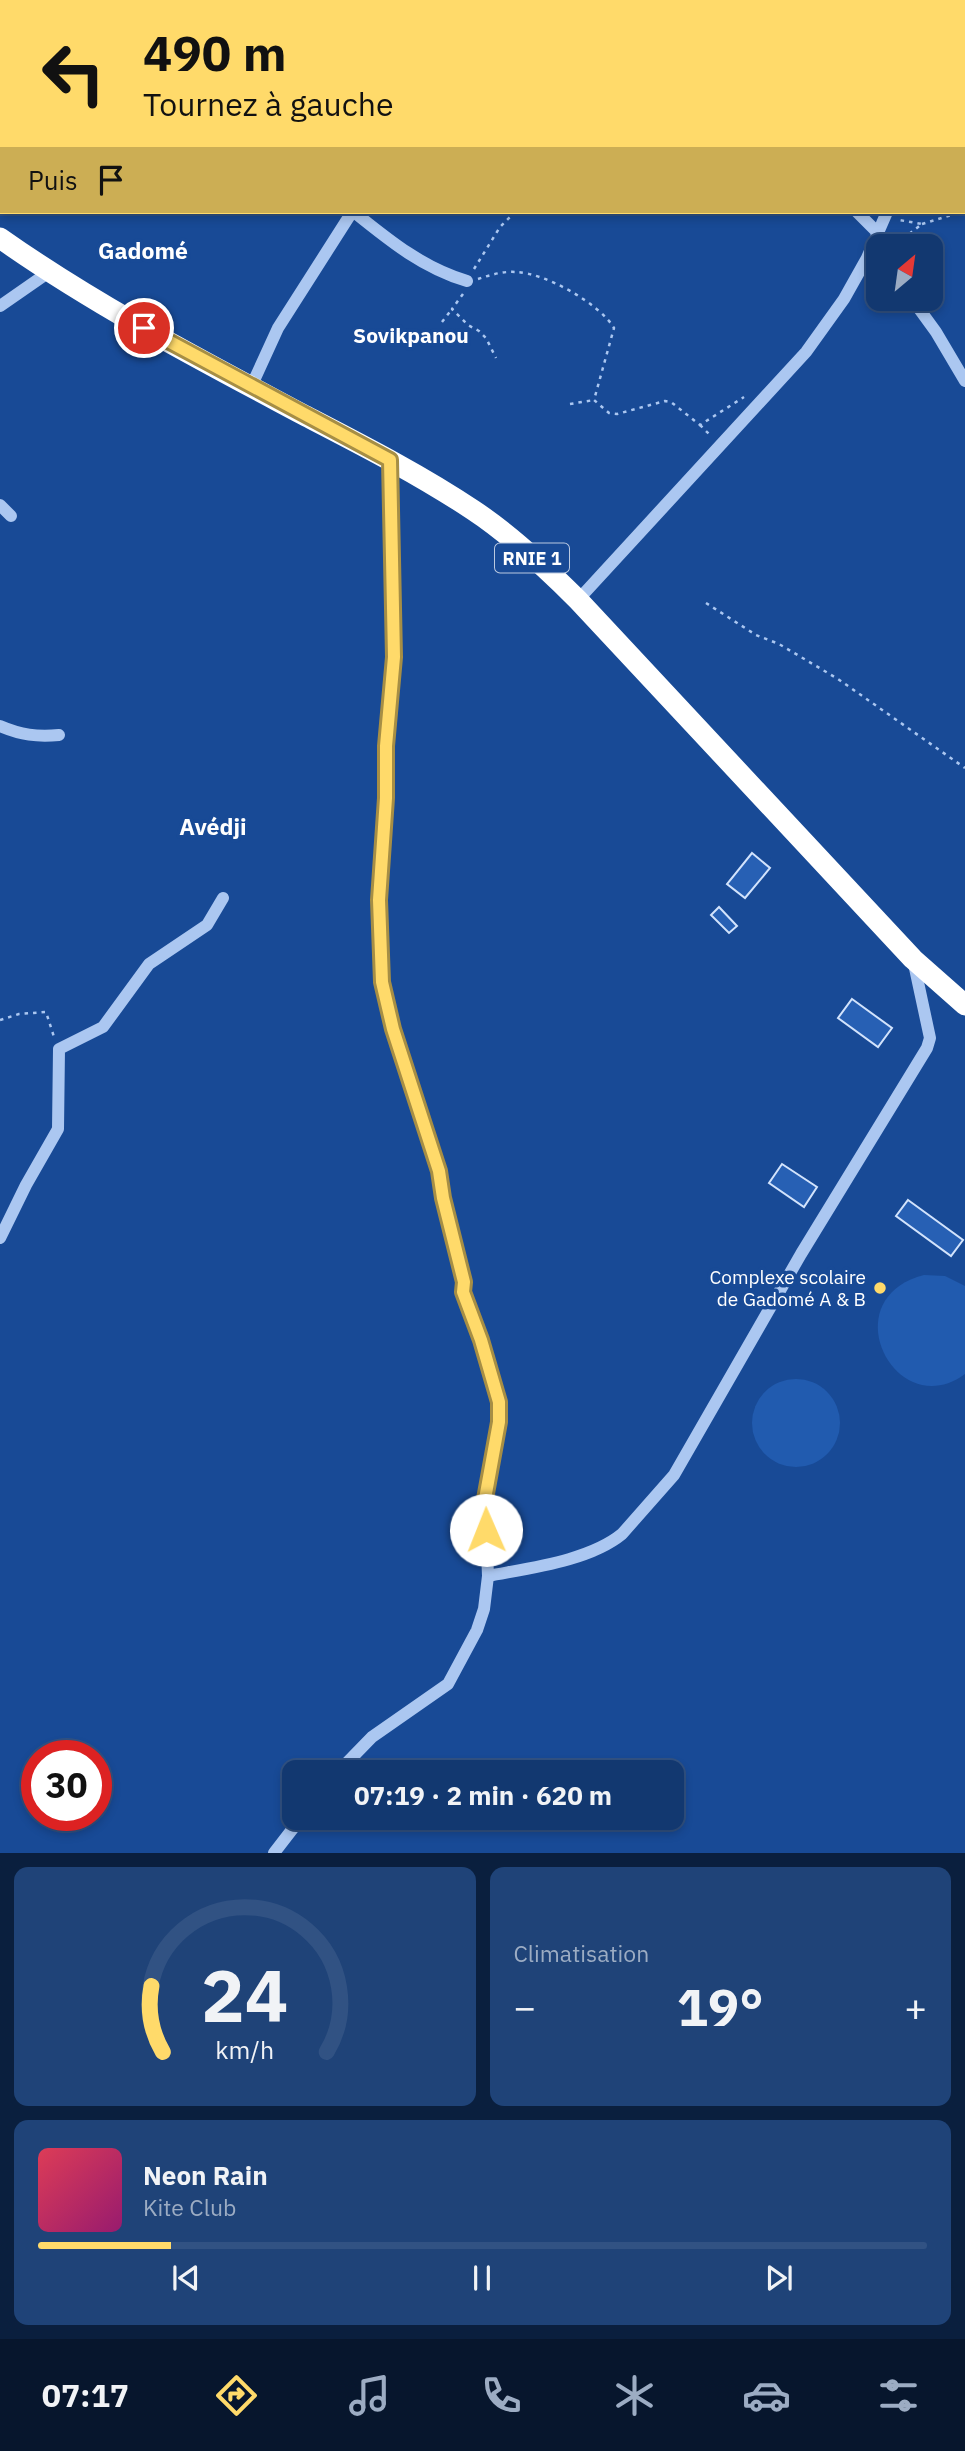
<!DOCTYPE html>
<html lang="fr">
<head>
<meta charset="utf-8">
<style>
  :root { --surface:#123870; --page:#1f4378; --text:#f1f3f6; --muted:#9cacc3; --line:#315283; --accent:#ffda6a }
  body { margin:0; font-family:"IBM Plex Sans",sans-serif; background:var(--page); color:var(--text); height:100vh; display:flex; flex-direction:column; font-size:26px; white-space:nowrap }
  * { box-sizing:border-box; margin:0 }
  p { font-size:23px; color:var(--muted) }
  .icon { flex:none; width:38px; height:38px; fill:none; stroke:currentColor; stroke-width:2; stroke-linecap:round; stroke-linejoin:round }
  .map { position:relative; height:1853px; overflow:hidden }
  .panel { display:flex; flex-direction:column; gap:14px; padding:14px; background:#0a1f3e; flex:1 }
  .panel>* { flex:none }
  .top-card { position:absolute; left:0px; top:0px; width:966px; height:214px; box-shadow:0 4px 10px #0003,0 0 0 2px var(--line); background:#ffda6a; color:#111; overflow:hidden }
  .needle { width:46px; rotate:29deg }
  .fabs { position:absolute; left:866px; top:234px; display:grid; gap:14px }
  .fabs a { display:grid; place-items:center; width:77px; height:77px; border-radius:14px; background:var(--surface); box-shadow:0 4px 10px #0003,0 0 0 2px var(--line); font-size:35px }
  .speed { position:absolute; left:21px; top:1740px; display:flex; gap:14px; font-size:35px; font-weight:700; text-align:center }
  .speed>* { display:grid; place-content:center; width:91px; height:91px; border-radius:50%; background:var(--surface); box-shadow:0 4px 10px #0003,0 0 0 2px var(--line); line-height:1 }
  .speed .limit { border:10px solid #d22; background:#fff; color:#111 }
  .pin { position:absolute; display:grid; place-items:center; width:60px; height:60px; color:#fff; margin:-30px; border:4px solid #fff; border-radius:50%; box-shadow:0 2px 7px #0007 }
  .me { position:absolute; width:77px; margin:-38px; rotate:359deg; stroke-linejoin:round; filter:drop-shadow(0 0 5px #0008) }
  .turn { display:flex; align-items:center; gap:24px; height:147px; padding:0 28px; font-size:32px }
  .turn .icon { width:91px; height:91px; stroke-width:2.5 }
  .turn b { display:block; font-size:49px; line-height:60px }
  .then { display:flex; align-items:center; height:66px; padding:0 28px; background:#0003; gap:14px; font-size:26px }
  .big { font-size:52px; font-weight:700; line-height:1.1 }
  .panel .tile { flex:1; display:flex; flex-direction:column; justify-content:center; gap:10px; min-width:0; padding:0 24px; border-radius:14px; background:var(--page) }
  .panel .dial { align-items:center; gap:0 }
  .dial svg { height:182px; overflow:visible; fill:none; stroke:var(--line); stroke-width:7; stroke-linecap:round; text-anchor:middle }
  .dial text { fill:var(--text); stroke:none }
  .song { display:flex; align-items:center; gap:21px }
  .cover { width:84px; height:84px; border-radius:10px; background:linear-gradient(135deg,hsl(350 70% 55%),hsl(320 70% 35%)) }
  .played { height:7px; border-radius:4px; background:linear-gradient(90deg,var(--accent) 15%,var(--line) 15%) }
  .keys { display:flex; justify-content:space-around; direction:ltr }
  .heat { display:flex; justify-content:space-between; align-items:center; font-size:38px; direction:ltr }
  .panel .tiles { flex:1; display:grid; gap:14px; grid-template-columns:1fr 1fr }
  .tile:last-child { grid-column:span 2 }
  .trip { position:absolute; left:282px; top:1760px; width:402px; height:70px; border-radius:14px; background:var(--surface); box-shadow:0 4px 10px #0003,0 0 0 2px var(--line); font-weight:700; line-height:70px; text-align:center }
  .tabs { display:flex; height:112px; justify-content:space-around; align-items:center; background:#07162d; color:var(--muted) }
  .tabs .icon { width:49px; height:49px }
  .tabs .current { color:var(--accent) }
  .tabs b { font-size:32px; color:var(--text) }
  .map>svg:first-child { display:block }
  .green { fill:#215baf }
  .building { fill:#2760b4; stroke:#d2e3fc; stroke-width:2 }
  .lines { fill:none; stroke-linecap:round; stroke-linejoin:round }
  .path { stroke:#abc7f1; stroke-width:2.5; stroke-dasharray:3.5 5; stroke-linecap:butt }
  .minor { stroke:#abc7f1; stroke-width:12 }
  .highway { stroke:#fff; stroke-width:21 }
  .route-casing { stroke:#a68e45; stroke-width:18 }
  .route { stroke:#ffda6a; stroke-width:12 }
  .poi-dot { fill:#ffda6a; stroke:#184a96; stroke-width:2.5 }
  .labels { text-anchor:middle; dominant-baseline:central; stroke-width:7; stroke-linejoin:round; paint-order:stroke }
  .shield { fill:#184a96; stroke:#bac9e0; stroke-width:2 }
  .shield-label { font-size:18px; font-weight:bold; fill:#fff }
  .poi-label { font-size:19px; fill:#fff; stroke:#184a96; text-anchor:end }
  .neighbourhood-label { font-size:21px; font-weight:bold; fill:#fff; stroke:#184a96 }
  .quarter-label { font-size:23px; font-weight:bold; fill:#fff; stroke:#184a96 }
</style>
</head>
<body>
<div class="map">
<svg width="965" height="1853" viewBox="0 0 965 1853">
  <rect width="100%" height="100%" fill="#184a96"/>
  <g class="green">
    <path d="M924,1275L945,1276L965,1286V1374C896,1425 831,1299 924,1275Z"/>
    <circle cx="796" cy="1423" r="44"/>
  </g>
  <g class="building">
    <path d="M752,853L770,868L745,898L727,884Z"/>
    <path d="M719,907L737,926L729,933L711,915Z"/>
    <path d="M852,999L892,1028L878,1047L838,1018Z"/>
    <path d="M782,1164L817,1187L804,1207L769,1183Z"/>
    <path d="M908,1200L963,1240L951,1256L896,1216Z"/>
  </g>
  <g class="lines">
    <g class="path">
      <path d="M101,0V2"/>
      <path d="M964,211L965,210"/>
      <path d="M922,224L961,212"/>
      <path d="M896,244L922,224L899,220"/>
      <path d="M474,269L500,227L515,212"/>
      <path d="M478,279C490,275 503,271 516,272C545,273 599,303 614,328L594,400L609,413L617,414L665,401L671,402L700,425L744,397"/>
      <path d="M463,294L452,309L468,325L479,331L486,338L496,358"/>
      <path d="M442,322L452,309"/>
      <path d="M570,404L594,400"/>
      <path d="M700,425L710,435"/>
      <path d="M706,603L756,635L779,644L838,679L965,768"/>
      <path d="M0,1020L19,1014L46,1012L54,1037"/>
    </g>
    <g class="minor">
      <path d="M187,0L189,2"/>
      <path d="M349,0H354"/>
      <path d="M520,0L522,2"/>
      <path d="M810,0L820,2"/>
      <path d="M209,2L210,0"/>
      <path d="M553,2L554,0"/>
      <path d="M964,52L965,53"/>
      <path d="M964,70L965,68"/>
      <path d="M0,83L2,85"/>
      <path d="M0,135L2,134"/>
      <path d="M354,212C390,241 423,268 467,281"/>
      <path d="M857,212L878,233L884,247"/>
      <path d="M912,299L936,332L965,381"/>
      <path d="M0,306L49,272"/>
      <path d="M251,387L278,328L352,212"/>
      <path d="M0,505L11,516"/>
      <path d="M578,600L806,352L844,299L867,258L887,212"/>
      <path d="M0,726C21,735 37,737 59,735"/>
      <path d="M0,1238L26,1185L58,1129L59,1049L103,1027L149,964L207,925L223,898"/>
      <path d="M488,1576C529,1568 589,1561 622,1534L674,1475L801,1254L927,1048L930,1038L913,959"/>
      <path d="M337,1773L372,1737L448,1684L477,1630L484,1609L488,1576L485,1499L499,1422V1402L481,1340L463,1292L464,1282L443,1198L439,1171L393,1029L382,982L379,900L386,798V746L394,657L389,460"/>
      <path d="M274,1853L301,1818"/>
    </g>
    <path class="highway" d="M0,238C95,305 199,359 302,414C360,444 419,474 473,510C508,533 548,570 578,600L913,959L965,1005"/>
  </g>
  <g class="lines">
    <g class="route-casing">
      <path id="route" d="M144,328L390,460L394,657L386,746V798L379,900L382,982L393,1029L439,1171L443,1198L464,1282L463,1292L481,1340L499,1402V1422L485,1499L486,1530"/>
    </g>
    <use href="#route" class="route"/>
  </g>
  <circle class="poi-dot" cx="880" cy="1288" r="7"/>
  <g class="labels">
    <rect class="shield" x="495" y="543.5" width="74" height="29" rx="5"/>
    <g class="shield-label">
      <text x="532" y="558">RNIE 1</text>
    </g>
    <g class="poi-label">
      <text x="866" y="1277">Complexe scolaire<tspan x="866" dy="22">de Gadomé A &amp; B</tspan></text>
    </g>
    <g class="neighbourhood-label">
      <text x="411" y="335">Sovikpanou</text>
    </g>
    <g class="quarter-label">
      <text x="143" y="250">Gadomé</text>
      <text x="213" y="826">Avédji</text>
    </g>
  </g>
</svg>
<div class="fabs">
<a><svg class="needle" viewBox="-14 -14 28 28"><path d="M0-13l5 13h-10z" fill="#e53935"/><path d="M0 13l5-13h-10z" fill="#9cacc3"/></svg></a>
</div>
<div class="speed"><div class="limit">30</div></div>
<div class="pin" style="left:144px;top:328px;background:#d93025"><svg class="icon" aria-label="arrive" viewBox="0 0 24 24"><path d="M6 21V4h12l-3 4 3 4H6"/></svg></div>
<svg class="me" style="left:486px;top:1530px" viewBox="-20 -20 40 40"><circle r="19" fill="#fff"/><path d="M0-13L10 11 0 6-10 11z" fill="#ffda6a"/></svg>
<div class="trip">07:19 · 2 min · 620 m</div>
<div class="top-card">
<div class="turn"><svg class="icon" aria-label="left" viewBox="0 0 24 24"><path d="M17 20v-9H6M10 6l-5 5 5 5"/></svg><div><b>490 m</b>Tournez à gauche</div></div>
<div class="then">Puis<svg class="icon" aria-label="arrive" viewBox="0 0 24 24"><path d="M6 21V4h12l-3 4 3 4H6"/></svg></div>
</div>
</div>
<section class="panel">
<div class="tiles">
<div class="tile dial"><svg viewBox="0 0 100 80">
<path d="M14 69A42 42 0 1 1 86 69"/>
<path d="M14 69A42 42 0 0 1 9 40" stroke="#ffda6a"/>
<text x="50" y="56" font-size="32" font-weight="700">24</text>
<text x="50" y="72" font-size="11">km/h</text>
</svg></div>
<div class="tile"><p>Climatisation</p>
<div class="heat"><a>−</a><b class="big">19°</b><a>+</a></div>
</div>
<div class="tile">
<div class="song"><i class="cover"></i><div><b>Neon Rain</b><p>Kite Club</p></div></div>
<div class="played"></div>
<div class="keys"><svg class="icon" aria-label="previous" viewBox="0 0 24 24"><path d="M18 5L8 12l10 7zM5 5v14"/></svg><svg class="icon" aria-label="pause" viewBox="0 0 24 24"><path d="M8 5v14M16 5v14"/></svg><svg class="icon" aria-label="next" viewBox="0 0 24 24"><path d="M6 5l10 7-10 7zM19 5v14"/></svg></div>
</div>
</div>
</section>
<nav class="tabs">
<b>07:17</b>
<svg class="icon current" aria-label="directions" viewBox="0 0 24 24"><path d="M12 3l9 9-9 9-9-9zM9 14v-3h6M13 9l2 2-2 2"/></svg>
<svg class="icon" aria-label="music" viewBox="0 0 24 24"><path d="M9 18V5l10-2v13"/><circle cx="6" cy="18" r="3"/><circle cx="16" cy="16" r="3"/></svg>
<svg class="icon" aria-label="phone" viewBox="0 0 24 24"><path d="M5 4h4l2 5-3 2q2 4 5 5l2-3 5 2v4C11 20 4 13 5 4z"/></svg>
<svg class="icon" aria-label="climate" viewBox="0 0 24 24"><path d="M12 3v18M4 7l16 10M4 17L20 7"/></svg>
<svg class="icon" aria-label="car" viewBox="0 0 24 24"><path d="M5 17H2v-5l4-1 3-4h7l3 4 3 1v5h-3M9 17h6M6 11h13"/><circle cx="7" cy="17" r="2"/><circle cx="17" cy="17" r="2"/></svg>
<svg class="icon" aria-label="filters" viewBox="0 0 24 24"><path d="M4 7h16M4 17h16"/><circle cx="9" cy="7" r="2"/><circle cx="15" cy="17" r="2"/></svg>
</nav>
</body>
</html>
